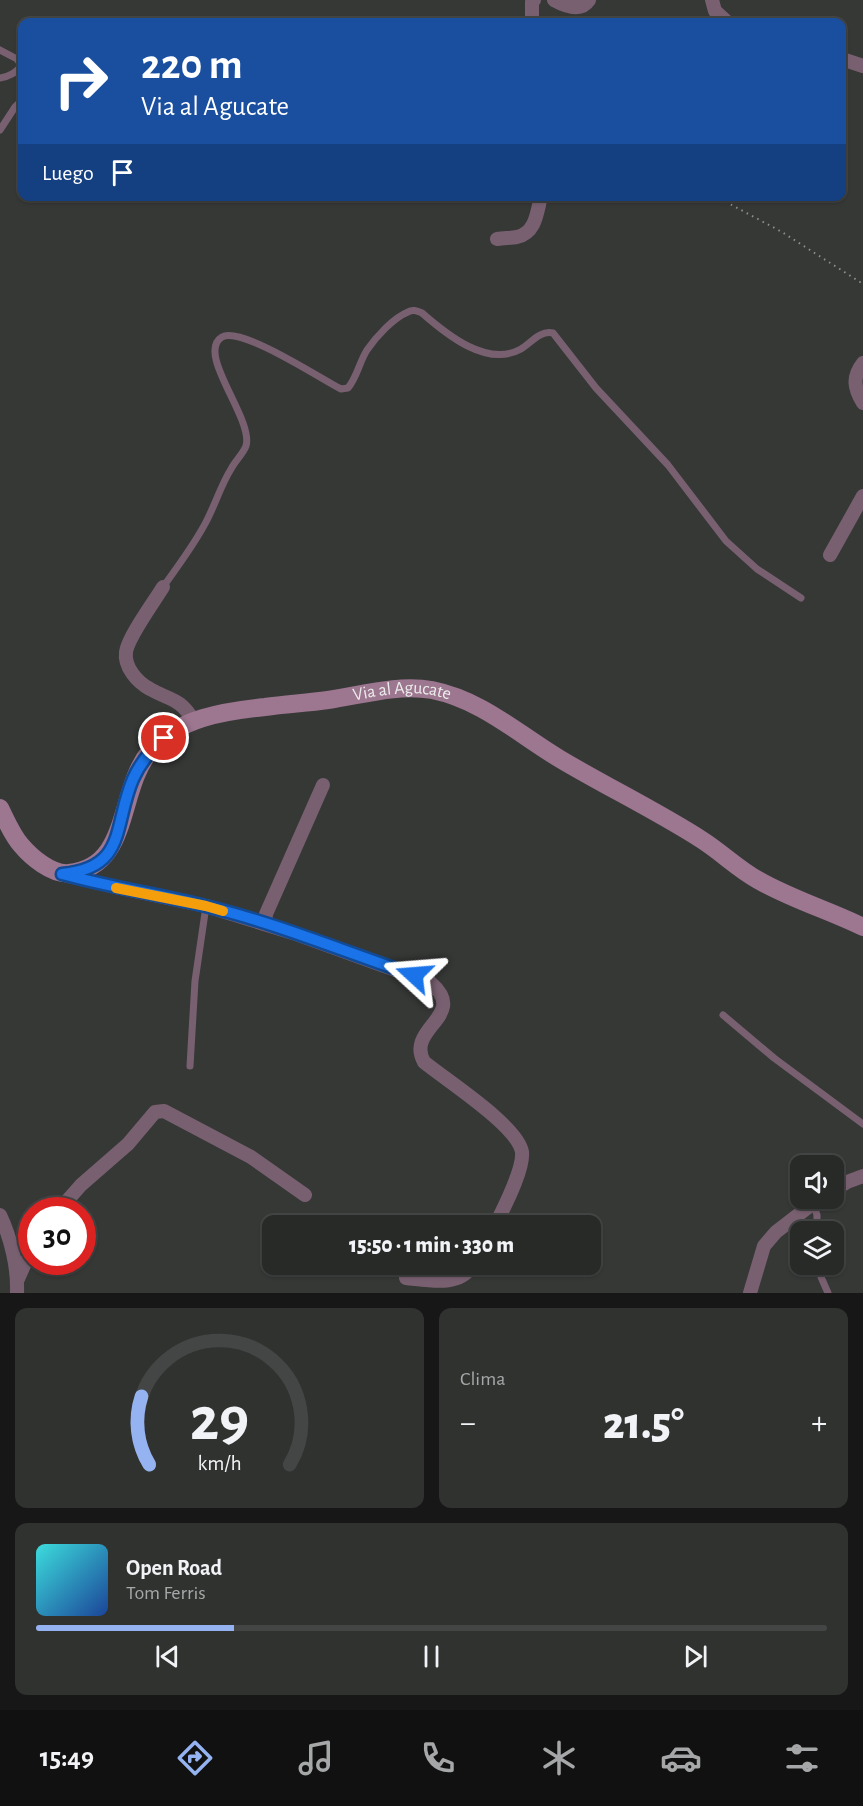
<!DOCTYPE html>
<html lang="es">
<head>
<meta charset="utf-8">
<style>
  :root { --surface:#282a28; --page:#303230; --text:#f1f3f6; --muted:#a5a7a8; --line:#444645; --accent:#95b2f1 }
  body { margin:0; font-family:"Alegreya Sans",sans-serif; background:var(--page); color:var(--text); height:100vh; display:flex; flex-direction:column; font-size:22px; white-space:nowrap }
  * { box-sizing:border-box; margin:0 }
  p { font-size:20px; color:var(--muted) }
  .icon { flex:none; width:33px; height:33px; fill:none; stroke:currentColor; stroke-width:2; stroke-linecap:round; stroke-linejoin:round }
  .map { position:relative; height:1293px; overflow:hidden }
  .side { display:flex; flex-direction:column; gap:15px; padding:15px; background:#161716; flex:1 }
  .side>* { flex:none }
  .banner { position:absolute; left:18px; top:18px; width:828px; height:183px; border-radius:12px; box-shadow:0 2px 4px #0004,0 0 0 2px var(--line); background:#1a4fa0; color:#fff; overflow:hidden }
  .buttons { position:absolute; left:790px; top:1155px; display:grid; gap:12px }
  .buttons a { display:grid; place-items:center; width:54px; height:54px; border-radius:12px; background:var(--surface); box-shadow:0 2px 4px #0004,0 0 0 2px var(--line); font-size:30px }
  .speed { position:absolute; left:18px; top:1197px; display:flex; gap:12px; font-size:30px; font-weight:700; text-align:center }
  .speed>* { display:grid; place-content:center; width:78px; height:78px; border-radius:50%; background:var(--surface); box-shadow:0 2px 4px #0004,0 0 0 2px var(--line); line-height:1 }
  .speed .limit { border:9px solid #d22; background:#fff; color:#111 }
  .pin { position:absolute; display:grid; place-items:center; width:51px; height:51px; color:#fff; margin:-26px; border:3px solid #fff; border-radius:50%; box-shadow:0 2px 6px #0007 }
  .me { position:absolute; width:66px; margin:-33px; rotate:289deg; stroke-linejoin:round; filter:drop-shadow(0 0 4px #0008) }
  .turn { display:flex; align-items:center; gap:21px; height:126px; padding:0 24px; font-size:27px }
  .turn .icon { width:78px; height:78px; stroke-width:2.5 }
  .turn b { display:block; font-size:42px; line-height:51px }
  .then { display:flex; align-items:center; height:57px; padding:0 24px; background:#0003; gap:12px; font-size:22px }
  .big { font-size:45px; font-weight:800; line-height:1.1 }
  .side .tile { flex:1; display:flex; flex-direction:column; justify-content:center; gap:9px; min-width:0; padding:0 21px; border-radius:12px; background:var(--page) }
  .side .dial { align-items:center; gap:0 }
  .dial svg { height:156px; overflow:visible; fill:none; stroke:var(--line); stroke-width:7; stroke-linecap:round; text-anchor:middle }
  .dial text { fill:var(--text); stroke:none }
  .song { display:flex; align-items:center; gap:18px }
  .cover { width:72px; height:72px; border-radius:9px; background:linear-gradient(135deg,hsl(180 70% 55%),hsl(220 70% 35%)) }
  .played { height:6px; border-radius:3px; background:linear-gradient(90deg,var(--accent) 25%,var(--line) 25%) }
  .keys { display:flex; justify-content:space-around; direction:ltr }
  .heat { display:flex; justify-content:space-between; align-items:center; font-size:33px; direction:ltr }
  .side .tiles { flex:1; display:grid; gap:15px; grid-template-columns:1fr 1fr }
  .tile:last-child { grid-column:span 2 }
  .trip { position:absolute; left:262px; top:1215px; width:339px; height:60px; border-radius:12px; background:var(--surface); box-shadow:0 2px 4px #0004,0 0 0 2px var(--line); font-weight:800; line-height:60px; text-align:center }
  .menu { display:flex; height:96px; justify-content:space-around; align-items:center; background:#101110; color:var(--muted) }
  .menu .icon { width:42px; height:42px }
  .menu .selected { color:var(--accent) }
  .menu b { font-size:27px; color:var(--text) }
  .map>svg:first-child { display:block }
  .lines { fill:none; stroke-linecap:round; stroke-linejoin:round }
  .path { stroke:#8d8f8d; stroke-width:2; stroke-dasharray:1.5 4.5; stroke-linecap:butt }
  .lane { stroke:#796071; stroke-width:7 }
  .street { stroke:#796071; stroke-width:14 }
  .secondary { stroke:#9d7690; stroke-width:18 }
  .route-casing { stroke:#114b97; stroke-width:15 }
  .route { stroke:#1a73e8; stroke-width:10 }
  .slow { stroke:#f59e0b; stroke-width:10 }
  .labels { text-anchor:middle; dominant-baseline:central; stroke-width:6; stroke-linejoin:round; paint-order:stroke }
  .street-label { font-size:18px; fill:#ebedeb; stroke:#2c2e2c }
</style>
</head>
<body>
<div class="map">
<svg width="863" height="1293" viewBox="0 0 863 1293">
  <rect width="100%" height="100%" fill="#363836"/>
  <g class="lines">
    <g class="path">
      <path d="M674,196H704"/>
      <path d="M715,196L782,232L863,284"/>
    </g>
    <g class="lane">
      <path d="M0,50L17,59L21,65C18,72 8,77 0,78"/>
      <path d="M0,130L15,107L22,100"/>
      <path d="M163,587C178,566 194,545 206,522C215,505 221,485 231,469C235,461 243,454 246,446C254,419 195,353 222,337C241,326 321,379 341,389L348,388C357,377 359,363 367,350C376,337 393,318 408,312C413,309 417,311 422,313C446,334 487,368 521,349C531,343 540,330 553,333L596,388L668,465L726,541L757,569L801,598"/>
      <path d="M723,1015L774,1058L863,1124"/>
      <path d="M190,1066L195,981L206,906"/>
      <path d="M813,1203L817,1215V1232"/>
      <path d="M819,1264L821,1277L828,1293"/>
    </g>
    <g class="street">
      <path d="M554,0C565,6 581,12 589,0"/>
      <path d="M712,0L715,11L727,22"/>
      <path d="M532,22V2L534,0"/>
      <path d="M842,59L863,66"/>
      <path d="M497,239C504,238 511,238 517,237C536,233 537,212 541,196"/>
      <path d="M863,363C852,377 854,388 863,403"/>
      <path d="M830,555L863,496"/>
      <path d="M163,587C154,602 128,637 126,652C124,667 137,682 150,689C171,701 179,697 194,721"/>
      <path d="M64,875L120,888L206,906L293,933L431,983C469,1016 405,1028 424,1062C446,1080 518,1126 522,1152C524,1170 503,1209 495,1226"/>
      <path d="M265,924L266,914L323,785"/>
      <path d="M834,1190L847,1182L863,1176"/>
      <path d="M59,1210L81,1185L128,1144L155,1112L164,1111L251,1157L305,1195"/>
      <path d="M0,1215C11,1238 18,1268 17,1293"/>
      <path d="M406,1278C428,1280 461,1288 473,1264"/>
      <path d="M18,1279L32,1247"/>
      <path d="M750,1293L764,1246L776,1232L820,1198"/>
    </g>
    <path class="secondary" id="s1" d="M0,808C6,820 12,835 21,845C31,857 52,875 69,873C131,867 117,791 150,751C177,718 225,711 265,707C286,704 307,703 328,700C362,695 397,684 432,690C482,700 518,734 560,759C607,787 657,811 702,840C721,852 738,869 758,880C791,899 828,910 863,927"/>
  </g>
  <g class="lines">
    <g class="route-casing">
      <path id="route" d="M164,738C151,750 140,763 133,779C113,826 127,868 62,874C109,887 157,894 205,906C276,923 345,952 414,975"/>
    </g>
    <use href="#route" class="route"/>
    <path class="slow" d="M116,888L206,906L223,911"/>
  </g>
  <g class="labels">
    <g class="street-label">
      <text stroke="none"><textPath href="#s1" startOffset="520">Via al Agucate</textPath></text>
    </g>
  </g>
</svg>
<div class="buttons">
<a><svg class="icon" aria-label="sound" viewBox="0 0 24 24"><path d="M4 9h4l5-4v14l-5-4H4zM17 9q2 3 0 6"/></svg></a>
<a><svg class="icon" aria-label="layers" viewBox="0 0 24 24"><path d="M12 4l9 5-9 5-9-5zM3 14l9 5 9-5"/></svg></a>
</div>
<div class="speed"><div class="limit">30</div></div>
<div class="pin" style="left:164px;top:738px;background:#d93025"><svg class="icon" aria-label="arrive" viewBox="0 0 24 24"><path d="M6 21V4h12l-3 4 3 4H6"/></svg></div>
<svg class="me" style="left:414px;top:975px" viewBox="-20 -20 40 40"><path d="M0-17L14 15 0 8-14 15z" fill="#1a73e8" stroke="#fff" stroke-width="4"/></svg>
<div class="trip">15:50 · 1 min · 330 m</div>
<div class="banner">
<div class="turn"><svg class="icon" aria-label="right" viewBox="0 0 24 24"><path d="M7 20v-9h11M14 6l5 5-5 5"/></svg><div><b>220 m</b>Via al Agucate</div></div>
<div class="then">Luego<svg class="icon" aria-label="arrive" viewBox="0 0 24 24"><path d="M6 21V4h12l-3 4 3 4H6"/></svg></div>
</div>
</div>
<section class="side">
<div class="tiles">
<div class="tile dial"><svg viewBox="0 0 100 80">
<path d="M14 69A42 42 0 1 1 86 69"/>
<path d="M14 69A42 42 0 0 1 10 34" stroke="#95b2f1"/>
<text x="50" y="56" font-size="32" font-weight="700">29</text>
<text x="50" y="72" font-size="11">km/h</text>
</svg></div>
<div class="tile"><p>Clima</p>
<div class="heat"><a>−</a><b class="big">21.5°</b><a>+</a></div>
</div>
<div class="tile">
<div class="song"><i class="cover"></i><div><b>Open Road</b><p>Tom Ferris</p></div></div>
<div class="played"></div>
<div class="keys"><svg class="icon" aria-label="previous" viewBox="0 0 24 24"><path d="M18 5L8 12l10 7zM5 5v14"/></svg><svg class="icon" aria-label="pause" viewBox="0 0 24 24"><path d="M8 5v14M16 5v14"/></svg><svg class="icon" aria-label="next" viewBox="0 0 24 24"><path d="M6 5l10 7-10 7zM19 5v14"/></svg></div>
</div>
</div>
</section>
<nav class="menu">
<b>15:49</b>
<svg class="icon selected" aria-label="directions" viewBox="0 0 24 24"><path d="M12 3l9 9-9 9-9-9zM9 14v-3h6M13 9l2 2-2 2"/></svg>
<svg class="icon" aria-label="music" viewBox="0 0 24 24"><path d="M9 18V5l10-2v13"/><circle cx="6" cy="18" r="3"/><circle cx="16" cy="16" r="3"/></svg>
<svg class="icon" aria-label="phone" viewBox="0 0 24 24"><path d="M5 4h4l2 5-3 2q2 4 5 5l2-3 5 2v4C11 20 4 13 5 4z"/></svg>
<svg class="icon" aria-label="climate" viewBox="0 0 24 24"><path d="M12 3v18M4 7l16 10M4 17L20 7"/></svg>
<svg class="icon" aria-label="car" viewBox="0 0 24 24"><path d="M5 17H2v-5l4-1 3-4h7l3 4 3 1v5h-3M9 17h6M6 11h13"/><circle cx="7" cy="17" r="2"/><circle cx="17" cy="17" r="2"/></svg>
<svg class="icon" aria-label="filters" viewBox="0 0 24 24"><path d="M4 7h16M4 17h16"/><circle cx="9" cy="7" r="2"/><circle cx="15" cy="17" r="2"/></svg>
</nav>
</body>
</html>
